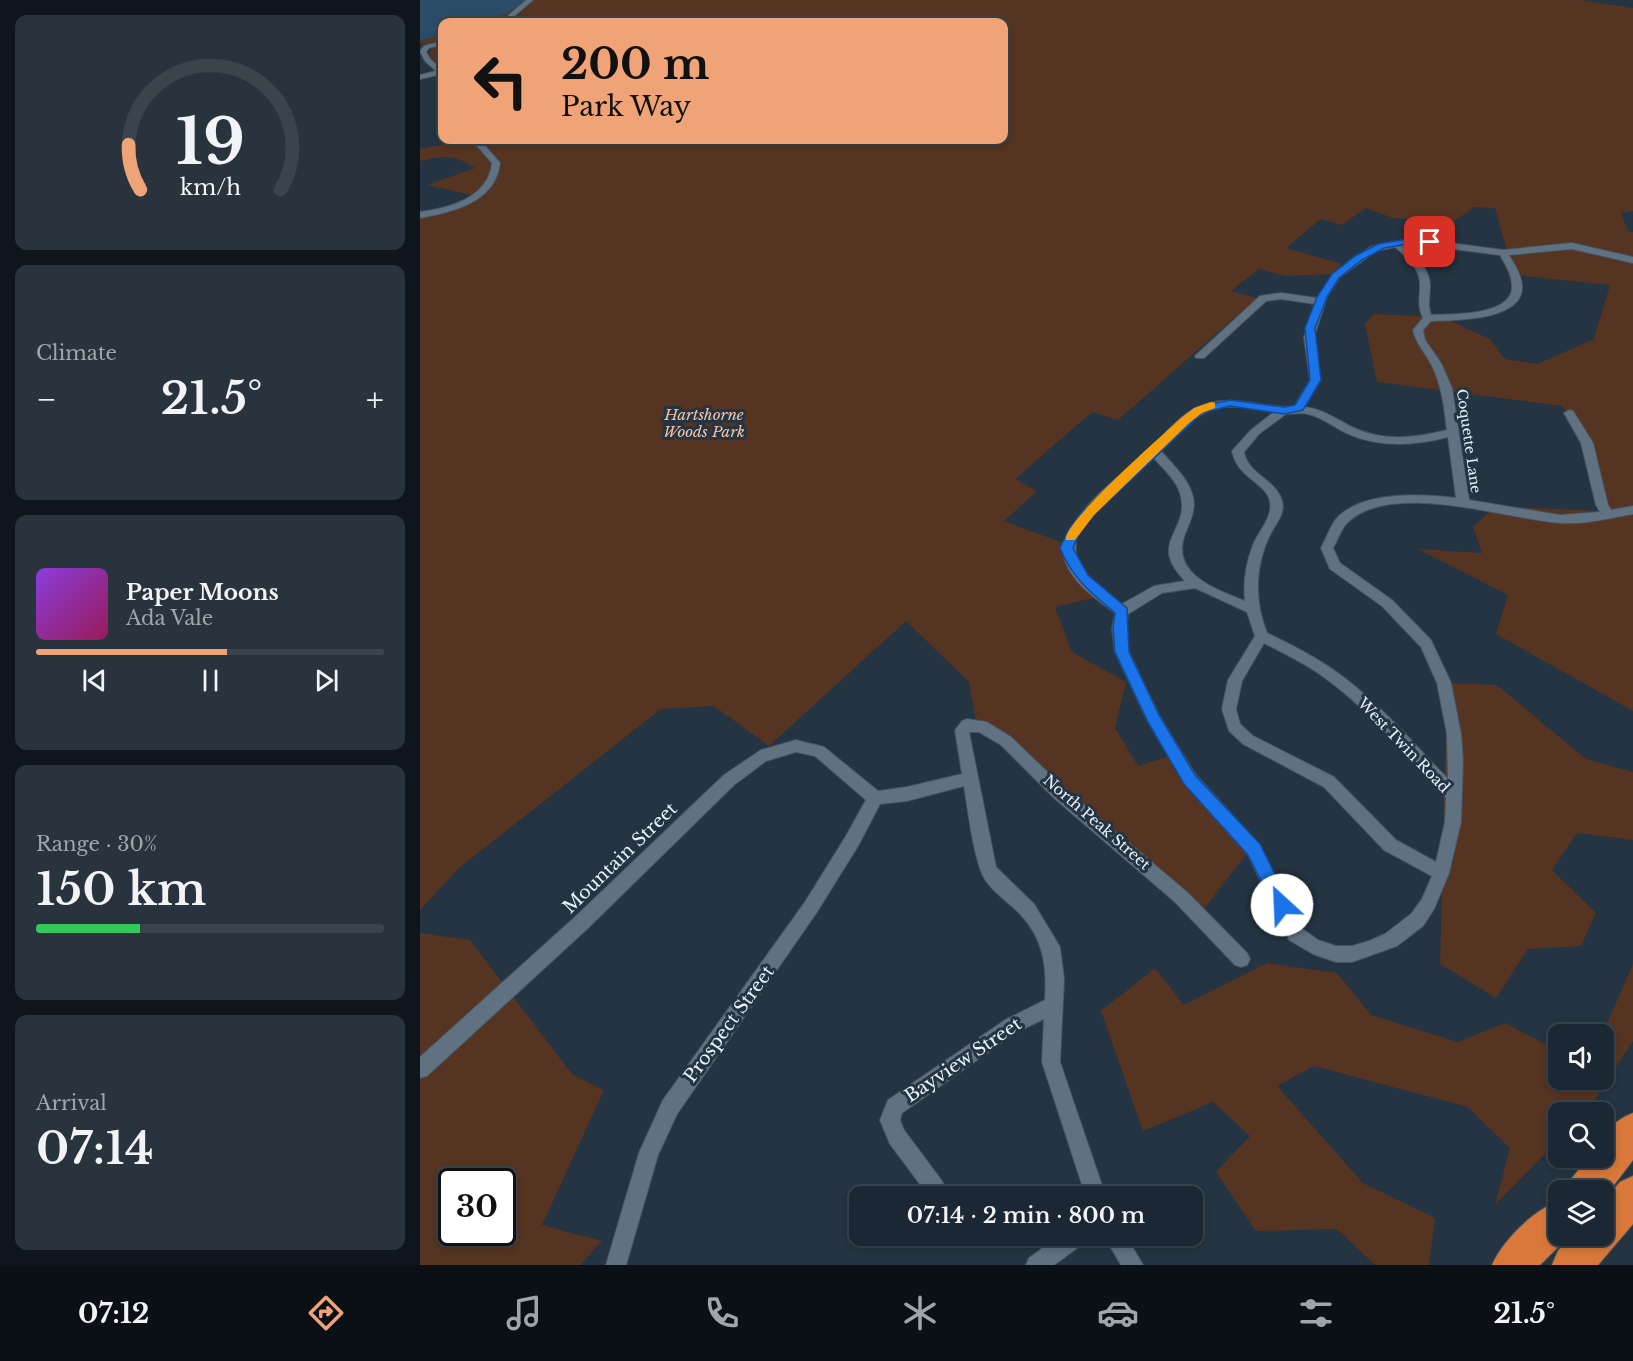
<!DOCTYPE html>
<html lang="en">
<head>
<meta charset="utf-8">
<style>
  :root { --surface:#1b2732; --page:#28333e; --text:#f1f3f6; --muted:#a0a5ac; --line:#39444d; --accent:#efa377 }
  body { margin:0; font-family:"Libre Baskerville",serif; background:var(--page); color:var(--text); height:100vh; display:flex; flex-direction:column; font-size:22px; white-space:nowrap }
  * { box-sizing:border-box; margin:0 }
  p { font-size:20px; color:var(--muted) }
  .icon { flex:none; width:33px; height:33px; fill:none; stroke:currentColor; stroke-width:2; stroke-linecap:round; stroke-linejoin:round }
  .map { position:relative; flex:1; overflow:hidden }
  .sheet { display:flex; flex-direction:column; gap:15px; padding:15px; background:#0f151c; width:420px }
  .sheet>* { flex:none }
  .hud { position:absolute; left:18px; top:18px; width:570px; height:126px; border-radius:12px; box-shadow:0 3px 9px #0003,0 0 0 2px var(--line); background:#efa377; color:#111; overflow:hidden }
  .buttons { position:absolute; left:1128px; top:1024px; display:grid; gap:12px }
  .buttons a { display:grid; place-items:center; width:66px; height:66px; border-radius:12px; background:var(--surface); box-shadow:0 3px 9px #0003,0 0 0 2px var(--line); font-size:30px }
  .speed { position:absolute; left:18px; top:1168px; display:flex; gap:12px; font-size:30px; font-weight:700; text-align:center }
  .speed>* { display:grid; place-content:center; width:78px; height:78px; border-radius:50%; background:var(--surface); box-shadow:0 3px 9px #0003,0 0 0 2px var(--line); line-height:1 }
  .speed .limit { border:3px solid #111; border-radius:9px; background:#fff; color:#111 }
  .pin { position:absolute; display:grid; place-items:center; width:51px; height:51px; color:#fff; margin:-26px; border-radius:12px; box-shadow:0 3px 9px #0006 }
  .me { position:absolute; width:66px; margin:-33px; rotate:335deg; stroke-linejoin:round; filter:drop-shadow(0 0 4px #0008) }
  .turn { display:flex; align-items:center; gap:21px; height:126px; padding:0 24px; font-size:27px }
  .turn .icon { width:78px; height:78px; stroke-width:2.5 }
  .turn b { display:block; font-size:42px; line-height:51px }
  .big { font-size:45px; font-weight:600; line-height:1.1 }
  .sheet .widget { flex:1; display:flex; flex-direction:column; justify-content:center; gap:9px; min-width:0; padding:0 21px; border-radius:12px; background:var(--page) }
  .sheet .dial { align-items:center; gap:0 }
  .dial svg { height:156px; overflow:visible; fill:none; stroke:var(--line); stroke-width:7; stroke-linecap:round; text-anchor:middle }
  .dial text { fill:var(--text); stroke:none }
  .song { display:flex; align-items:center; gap:18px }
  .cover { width:72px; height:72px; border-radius:9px; background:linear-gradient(135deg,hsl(270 70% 55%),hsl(330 70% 35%)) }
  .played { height:6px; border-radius:3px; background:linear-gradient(90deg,var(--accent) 55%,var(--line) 55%) }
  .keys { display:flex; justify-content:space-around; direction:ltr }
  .heat { display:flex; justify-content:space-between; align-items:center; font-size:33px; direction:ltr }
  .charge { height:9px; border-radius:4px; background:linear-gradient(90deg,#34c759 30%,var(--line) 0) }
  .trip { position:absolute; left:429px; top:1186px; width:354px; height:60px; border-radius:12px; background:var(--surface); box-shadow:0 3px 9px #0003,0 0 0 2px var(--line); font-weight:600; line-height:60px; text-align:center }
  .dock { display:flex; height:96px; justify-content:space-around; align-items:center; background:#0b1014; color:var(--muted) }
  .dock .icon { width:42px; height:42px }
  .dock .on { color:var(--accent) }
  .dock b { font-size:27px; color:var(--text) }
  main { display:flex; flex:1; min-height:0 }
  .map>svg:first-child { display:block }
  .green { fill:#553421; fill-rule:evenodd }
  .water { fill:#2a4c69 }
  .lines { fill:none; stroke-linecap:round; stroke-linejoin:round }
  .street-casing { stroke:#45535f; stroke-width:2 }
  .highway-casing { stroke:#45535f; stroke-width:2 }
  .street { fill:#607282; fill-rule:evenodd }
  .highway { fill:#d9783a; fill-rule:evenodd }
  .route { fill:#1a73e8; stroke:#114b97; stroke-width:1.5 }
  .slow { fill:#f59e0b }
  .labels { text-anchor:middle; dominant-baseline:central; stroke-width:6; stroke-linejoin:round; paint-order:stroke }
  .far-street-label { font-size:14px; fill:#e7f1fa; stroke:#243442 }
  .park-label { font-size:15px; font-style:italic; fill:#f9c2a4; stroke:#243442 }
  .street-label { font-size:15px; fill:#e7f1fa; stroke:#243442 }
  .near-street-label { font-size:18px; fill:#e7f1fa; stroke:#243442 }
</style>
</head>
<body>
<main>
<section class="sheet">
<div class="widget dial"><svg viewBox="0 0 100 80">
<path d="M14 69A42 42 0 1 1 86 69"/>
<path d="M14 69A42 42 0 0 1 8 46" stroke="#efa377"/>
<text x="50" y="56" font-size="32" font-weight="700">19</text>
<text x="50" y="72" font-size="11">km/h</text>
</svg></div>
<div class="widget"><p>Climate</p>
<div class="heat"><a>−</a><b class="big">21.5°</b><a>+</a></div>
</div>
<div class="widget">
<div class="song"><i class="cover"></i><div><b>Paper Moons</b><p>Ada Vale</p></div></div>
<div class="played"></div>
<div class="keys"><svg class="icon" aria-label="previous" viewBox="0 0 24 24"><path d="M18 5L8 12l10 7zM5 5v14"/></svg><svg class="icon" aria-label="pause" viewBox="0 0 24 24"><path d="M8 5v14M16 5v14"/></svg><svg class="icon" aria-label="next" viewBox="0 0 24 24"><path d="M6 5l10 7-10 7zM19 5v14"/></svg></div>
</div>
<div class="widget"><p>Range · 30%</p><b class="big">150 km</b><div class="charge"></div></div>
<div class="widget"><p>Arrival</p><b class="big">07:14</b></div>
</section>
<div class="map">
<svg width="1213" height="1265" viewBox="0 0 1213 1265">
  <rect width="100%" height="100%" fill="#243442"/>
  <g class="green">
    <path d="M104,0H1160L1213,8V211L1201,213L1208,231L1213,232V711L1076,634L1088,595L998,549L1062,553L1053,527L1075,506L1180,511L1169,439L1142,406L957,382L945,324L954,314L1022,317L1070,339L1085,359L1118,364L1174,339L1190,285L1094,275L1075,208L1054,207L1033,222L973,218L946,208L922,225L901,219L866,248L922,264L915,274L865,276L839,269L811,291L837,298L698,420L672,412L595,479L617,491L584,521L646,544L686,595L635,607L652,652L706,682L695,728L718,766L753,755L830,849L784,909L556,721L549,682L486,621L349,746L294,706L241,709L39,868L0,910V219L56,196L7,185L55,168C34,154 24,156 0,161V149L45,140H584V22H67L95,9Z"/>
    <path d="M22,36V69L9,58L12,44H0V40Z"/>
    <path d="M1027,683L1077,685L1166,759L1213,772V840L1157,833L1132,870L1176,913L1161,946L1108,949L1076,998L1020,964Z"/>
    <path d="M0,933L50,940L152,1074L184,1090L122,1225L182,1241L160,1265H0ZM32,1182H82V1233H32Z"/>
    <path d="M847,963L917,973L951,1015L1038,1042L1085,1023L1138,1051V1080H1184L1182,1035L1213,964V1041L1166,1113H1138V1141L1075,1205L1090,1148L1048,1107L894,1066L857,1086L943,1183L1015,1218L1009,1265H955L917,1229L836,1231L796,1172L830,1136L793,1102L723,1131L681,1011L735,968L764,1005Z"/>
  </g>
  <path class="water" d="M0,0H104C79,25 56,22 22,22V36L0,40Z"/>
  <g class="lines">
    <g class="street-casing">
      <g id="street">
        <path d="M106,0H113L87,22H81Z"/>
        <path d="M22,41V45L9,48L6,52L10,59L22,69V74L0,79V75L16,71L5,61L0,51L4,46Z"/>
        <path d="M52,140H60L80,163C76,202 33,212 0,218V212C30,208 68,198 72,163Z"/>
        <path d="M993,238L1083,250L1152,243L1213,257V263L1152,249L1089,255C1094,264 1101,274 1102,285C1105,321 1034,320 1011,321L1003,330L1005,340L1021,363L1032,388L1049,500L1140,515L1180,512L1176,505L1161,443L1144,413L1149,410L1153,411L1173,443L1188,505L1191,510L1213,506V514C1189,518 1165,525 1140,523C1085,519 969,479 926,524C921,530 917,541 913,548L920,563L972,600L1011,640L1031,683L1041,734L1043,761L1041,822L1029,873L1014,909L1003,926L977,946L932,962H916L893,954L869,940L828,855L765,784L728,722L695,652L692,629L695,613C676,599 645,578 643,551C642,542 647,533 652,526C671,496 704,473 731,449C747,433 761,412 783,405C815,394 843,408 874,407L890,380L884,337L895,304L861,299L846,301L784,358H776L775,356L840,296L861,293L897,298L913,274L950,247ZM993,244L1080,255C1085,264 1092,275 1092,286C1093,316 1032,314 1011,315C1007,304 1010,297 1010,286C1010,269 996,256 984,246ZM975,247C987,257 1000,268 1000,285C1000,298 997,306 1003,318L993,330C996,344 1005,352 1011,364C1022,385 1024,407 1027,430C996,438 962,442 932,427C916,419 903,409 885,407L900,380L894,337L907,297L919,278L956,251ZM804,407H821L854,412L831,430L812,451C817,478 847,483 850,502C853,517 838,532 833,545C826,563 823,582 825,601C795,589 750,574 765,534C770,522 776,510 773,497C769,479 753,465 741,451C761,432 775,411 804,407ZM883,413C899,415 912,426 926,433C959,448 994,446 1028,437L1036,498C1002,494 942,490 916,519C910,527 906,539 901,548L910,569L962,606L1001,647L1017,683L1027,734L1028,779C992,742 958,701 915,671C894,656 870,644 847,633C834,601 835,565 850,535C855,524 866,514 862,501C856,479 828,475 824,452L839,434L866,414ZM734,458C744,470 758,481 761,497C769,532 727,542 765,581L734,586L702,604C687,594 668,581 659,564C656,557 655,549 656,541C661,519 716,474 734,458ZM775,588L827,612L835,636L808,680L802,709L809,731L823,744L904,787L964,850L1012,876L1002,899L991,914L965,934L949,941L932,946H916L898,940L881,928L840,845L775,774L739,715L709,652L706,629L708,614L742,593ZM844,643C865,654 886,664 905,678C951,711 987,757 1026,798L1025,822L1016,862L976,840L914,777L833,736L820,724L816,709L822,681Z"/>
        <path d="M547,719L567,722L591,737L644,788L767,892L827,953L830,959L827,965L821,967L815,965L755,902L634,798L581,745L559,732H549L576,867L614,904L640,947L644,979L640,1062L686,1197H666L622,1062L624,1019L597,1032L482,1113L480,1120L484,1130L522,1181L525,1188L522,1195L517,1197L508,1195L470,1144L460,1120L468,1100L585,1020L625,1000C627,967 624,939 600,914C590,903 575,894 566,881C554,864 548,809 544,786L487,801L460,804L438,846L397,912L257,1114L238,1155L206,1265H186L219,1153L243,1100L385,902L426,836L446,800L395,756L376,752L346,761L314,785L167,929L7,1076L0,1078V1057L155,917L304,775L341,750L376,740L404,747L458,791L487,787L542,774L535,730L542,721Z"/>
        <path d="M639,1236H667L664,1243L634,1265H606L609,1258Z"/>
        <path d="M684,1236H706L723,1265H701Z"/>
      </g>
    </g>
    <g class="highway-casing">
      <g id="highway">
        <path d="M1213,1113V1160L1184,1198V1191H1146L1152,1178L1168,1158H1184C1184,1134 1190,1122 1213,1113Z"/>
        <path d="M1213,1176V1224L1178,1265H1132L1138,1251L1152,1236H1184V1200L1200,1182Z"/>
        <path d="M1138,1201V1236H1149L1120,1265H1072C1083,1240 1113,1211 1138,1201Z"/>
      </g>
    </g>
    <use href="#street" class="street"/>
    <use href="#highway" class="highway"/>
  </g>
  <path class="route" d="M993,238L1015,242L1010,244L993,243L964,248L942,260L919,278L907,297L895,328L901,380L883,410L864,414L810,406L782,413L674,515L659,533L653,548L668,575L707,608L709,652L739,715L775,775L840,844L870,905L868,910L862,913L856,910L828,855L764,784L728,722L695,652L693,629L695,613C671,593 652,578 640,548L649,529L665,509L774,408L810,400L864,407L875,405L890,380L885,328L897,297L912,274L935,256L958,244Z"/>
  <path class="slow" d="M791,402L795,403V408L782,413L769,423L674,515L655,540H646C641,524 744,434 761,418L774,408Z"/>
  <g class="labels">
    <g class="far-street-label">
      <text transform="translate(1049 441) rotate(82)">Coquette Lane</text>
    </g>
    <g class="park-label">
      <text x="284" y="414">Hartshorne<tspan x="284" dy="17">Woods Park</tspan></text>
    </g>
    <g class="street-label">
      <text transform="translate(984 745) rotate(46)">West Twin Road</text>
      <text transform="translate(677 822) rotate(41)">North Peak Street</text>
    </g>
    <g class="near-street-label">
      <text transform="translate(200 858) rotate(-44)">Mountain Street</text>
      <text transform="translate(309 1024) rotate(-54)">Prospect Street</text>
      <text transform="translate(543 1060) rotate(-34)">Bayview Street</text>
    </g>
  </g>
</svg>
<div class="buttons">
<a><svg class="icon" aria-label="sound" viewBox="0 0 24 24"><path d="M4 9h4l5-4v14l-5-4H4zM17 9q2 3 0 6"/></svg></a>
<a><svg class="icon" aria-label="search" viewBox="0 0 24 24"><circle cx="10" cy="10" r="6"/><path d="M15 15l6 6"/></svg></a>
<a><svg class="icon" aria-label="layers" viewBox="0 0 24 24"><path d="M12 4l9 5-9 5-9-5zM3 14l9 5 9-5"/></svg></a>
</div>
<div class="speed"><div class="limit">30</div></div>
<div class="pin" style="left:1010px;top:242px;background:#d93025"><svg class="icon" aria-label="arrive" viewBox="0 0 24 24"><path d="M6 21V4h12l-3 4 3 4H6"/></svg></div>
<svg class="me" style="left:862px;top:905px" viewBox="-20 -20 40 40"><circle r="19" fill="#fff"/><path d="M0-13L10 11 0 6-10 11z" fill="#1a73e8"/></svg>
<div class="trip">07:14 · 2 min · 800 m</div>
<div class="hud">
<div class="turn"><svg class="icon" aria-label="left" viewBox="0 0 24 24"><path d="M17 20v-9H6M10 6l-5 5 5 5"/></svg><div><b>200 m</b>Park Way</div></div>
</div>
</div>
</main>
<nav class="dock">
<b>07:12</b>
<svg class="icon on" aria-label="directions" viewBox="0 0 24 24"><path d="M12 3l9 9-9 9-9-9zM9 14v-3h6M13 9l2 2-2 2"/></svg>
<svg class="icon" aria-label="music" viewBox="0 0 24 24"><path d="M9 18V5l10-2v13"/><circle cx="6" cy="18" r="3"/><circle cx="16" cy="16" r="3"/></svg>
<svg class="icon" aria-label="phone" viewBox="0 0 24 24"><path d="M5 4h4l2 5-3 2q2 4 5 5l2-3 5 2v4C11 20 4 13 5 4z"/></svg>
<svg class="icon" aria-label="climate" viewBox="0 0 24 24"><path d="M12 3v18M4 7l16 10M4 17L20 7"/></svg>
<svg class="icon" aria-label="car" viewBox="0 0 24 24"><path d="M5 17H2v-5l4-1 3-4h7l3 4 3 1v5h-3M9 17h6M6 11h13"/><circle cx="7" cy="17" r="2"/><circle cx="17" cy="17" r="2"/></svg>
<svg class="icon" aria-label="filters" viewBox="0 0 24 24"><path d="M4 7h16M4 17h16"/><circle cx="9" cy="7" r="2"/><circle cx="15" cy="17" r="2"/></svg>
<b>21.5°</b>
</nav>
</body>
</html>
